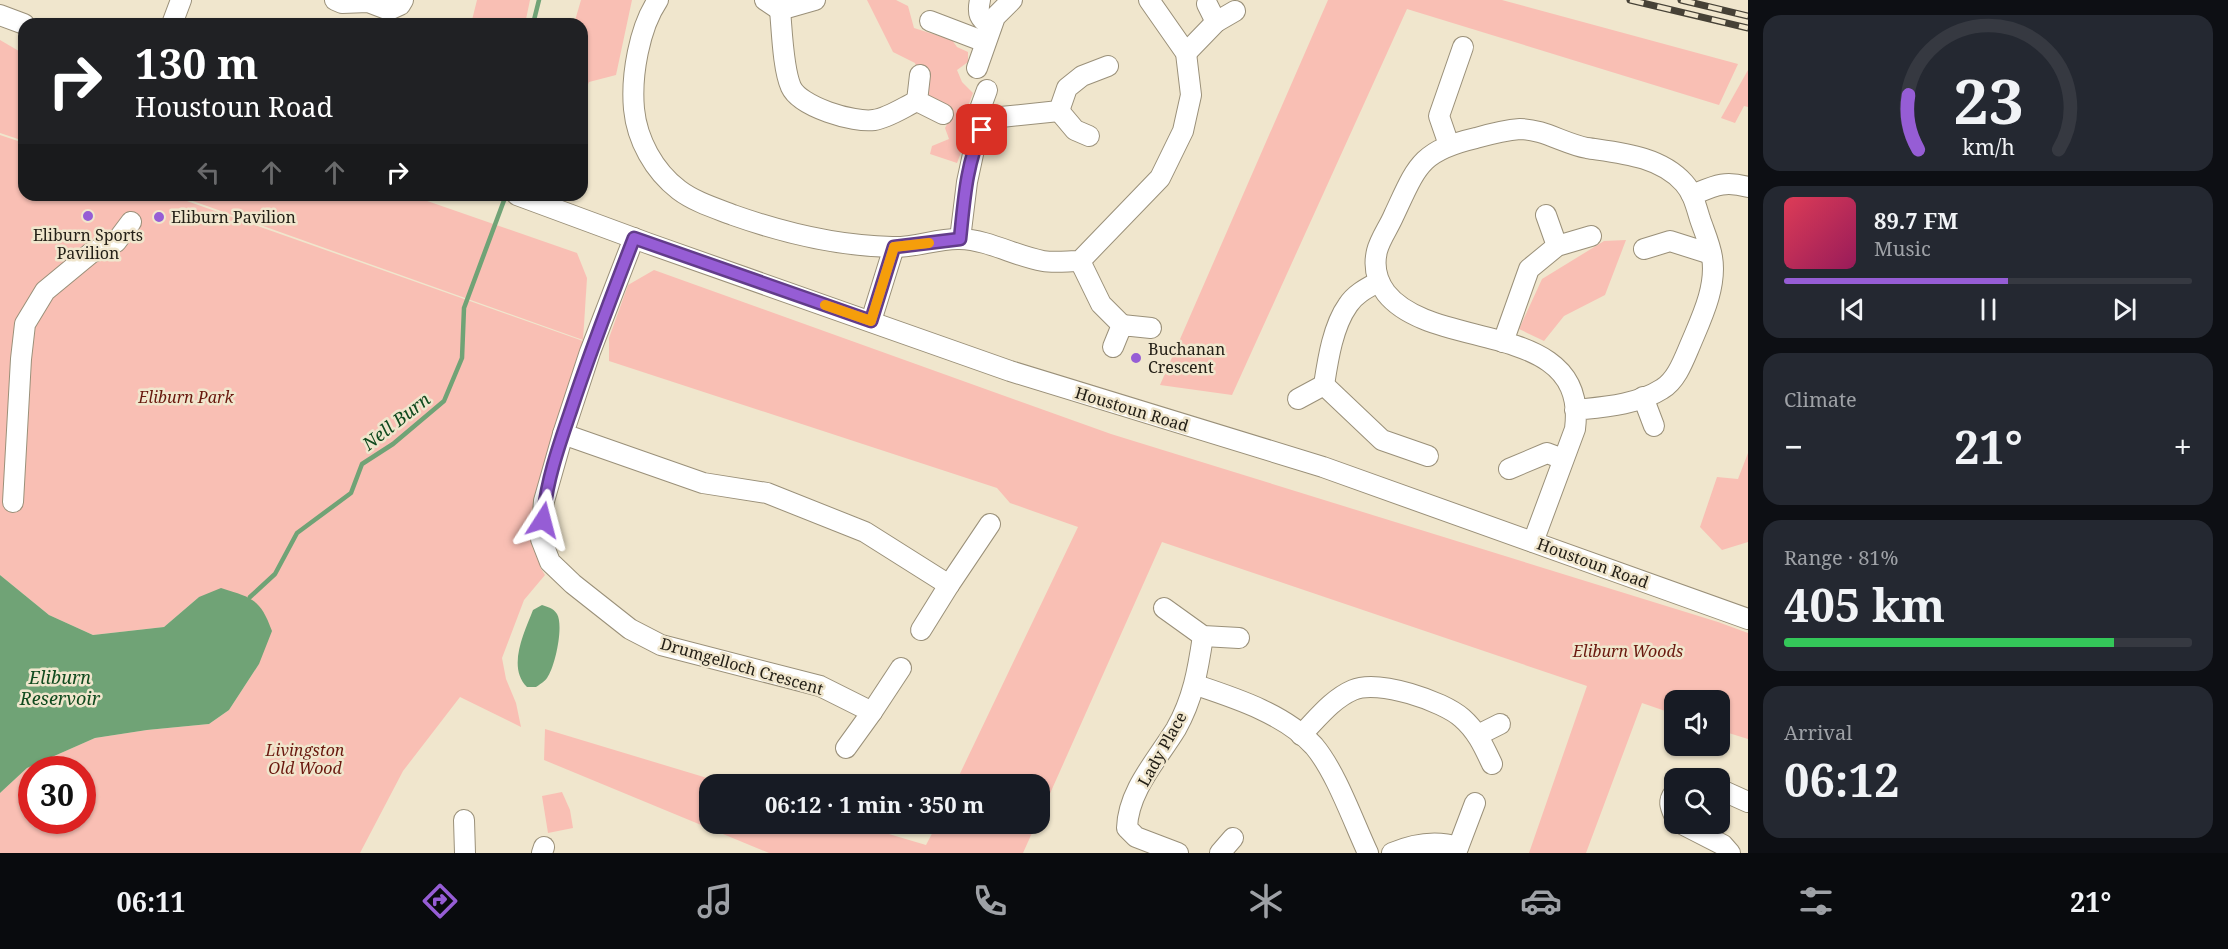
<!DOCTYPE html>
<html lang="en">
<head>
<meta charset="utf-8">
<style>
  :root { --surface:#171b24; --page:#242831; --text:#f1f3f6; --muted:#9ea1a6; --line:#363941; --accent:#965dd5 }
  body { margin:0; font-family:"Noto Serif",serif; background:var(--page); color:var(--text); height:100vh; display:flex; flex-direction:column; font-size:22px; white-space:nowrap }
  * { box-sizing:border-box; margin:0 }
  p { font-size:20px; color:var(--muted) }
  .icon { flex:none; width:33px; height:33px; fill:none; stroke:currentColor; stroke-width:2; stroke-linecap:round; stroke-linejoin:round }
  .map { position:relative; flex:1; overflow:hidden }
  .sheet { display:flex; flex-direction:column; gap:15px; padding:15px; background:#0d0f14; width:480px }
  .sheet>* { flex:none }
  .hud { position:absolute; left:18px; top:18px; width:570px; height:183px; border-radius:18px; box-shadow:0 2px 4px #0004; background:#202124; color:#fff; overflow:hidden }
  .tools { position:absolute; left:1664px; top:690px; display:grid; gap:12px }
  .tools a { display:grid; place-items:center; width:66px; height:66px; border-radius:12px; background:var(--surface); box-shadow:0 2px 4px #0004; font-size:30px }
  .speed { position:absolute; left:18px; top:756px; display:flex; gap:12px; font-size:30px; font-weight:700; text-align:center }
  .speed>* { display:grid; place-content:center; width:78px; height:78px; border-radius:50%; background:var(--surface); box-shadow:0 2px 4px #0004; line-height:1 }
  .speed .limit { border:9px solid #d22; background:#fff; color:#111 }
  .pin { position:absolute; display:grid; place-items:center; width:51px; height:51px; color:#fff; margin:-26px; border-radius:12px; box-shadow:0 3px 9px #0006 }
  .me { position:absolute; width:66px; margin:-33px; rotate:9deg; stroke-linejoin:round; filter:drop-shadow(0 0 4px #0008) }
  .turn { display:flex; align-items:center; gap:21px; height:126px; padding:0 18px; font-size:27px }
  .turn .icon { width:78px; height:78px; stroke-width:2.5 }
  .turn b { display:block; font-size:42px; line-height:51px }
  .lanes { display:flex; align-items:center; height:57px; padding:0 18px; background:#0003; justify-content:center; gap:30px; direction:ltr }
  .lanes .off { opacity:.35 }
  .big { font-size:45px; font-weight:700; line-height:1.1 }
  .sheet .tile { flex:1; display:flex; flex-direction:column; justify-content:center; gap:9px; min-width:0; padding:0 21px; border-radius:18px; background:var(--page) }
  .sheet .dial { align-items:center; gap:0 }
  .dial svg { height:156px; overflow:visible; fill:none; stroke:var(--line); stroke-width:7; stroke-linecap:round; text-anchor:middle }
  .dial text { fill:var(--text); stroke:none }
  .song { display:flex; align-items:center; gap:18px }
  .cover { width:72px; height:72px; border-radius:9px; background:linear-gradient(135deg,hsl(350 70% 55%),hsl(330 70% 35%)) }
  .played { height:6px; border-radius:3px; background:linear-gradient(90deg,var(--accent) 55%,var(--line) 55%) }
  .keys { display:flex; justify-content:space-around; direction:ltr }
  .heat { display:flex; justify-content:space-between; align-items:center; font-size:33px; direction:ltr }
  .charge { height:9px; border-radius:4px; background:linear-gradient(90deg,#34c759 81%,var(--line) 0) }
  .trip { position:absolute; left:699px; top:774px; width:351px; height:60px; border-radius:18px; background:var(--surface); box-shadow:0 2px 4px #0004; font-weight:700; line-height:60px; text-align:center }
  .tabs { display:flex; height:96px; justify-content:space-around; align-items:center; background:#090b0e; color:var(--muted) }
  .tabs .icon { width:42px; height:42px }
  .tabs .active { color:var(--accent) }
  .tabs b { font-size:27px; color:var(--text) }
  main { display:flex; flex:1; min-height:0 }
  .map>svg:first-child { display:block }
  .green { fill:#f9bfb4; fill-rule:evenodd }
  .water { fill:#70a376 }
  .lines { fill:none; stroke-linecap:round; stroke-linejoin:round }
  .stream { stroke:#70a376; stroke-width:4.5 }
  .minor-casing { stroke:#9a9079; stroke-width:22 }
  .minor { stroke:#fff; stroke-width:20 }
  .rail-casing { stroke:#464136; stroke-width:7 }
  .rail { stroke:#f0e6cd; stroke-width:4.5; stroke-dasharray:14; stroke-linecap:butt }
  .route-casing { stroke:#623c8a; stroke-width:15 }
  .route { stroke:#965dd5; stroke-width:10 }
  .slow { stroke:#f59e0b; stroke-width:10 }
  .poi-dot { fill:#965dd5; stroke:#f0e6cd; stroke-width:2 }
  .labels { text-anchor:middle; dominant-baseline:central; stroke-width:5; stroke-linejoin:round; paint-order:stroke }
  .poi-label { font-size:16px; fill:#242017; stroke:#f0e6cd; text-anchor:start }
  .park-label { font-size:16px; font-style:italic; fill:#69180e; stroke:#f0e6cd }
  .street-label { font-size:16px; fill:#242017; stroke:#f0e6cd }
  .water-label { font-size:18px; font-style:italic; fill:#104a1e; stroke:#f0e6cd }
</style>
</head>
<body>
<main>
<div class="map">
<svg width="1748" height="853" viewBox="0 0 1748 853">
  <rect width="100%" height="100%" fill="#f0e6cd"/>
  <g class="green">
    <path d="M477,0H530L525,24H471Z"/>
    <path d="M581,0H632L616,75L589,82L582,98V24H574Z"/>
    <path d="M867,0H896L908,6L914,28L952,40L957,47L968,52V62L957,70L962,82L973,93L964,117L974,126L968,134L957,163L930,154L932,146L949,139L945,128L951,117L927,102L915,63L893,52Z"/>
    <path d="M1328,0H1502L1738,64L1719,105L1407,9L1232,395L1160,385Z"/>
    <path d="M0,40L24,54V141L0,133Z"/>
    <path d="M1748,70V107L1744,106L1735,123L1721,118Z"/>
    <path d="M0,135L24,143V195H170L583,341L539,526L540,567L545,575L524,600L502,658L506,679L516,703L521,727L460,697L403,771L360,853H0V793L27,768L95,738L147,730L209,724L229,710L259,664L199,597L164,627L93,635L49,615L0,575ZM32,770H82V820H32Z"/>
    <path d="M176,195H410L577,253L587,278L583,340Z"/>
    <path d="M1626,240L1605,295L1564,316L1544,341L1519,329L1542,279L1604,241Z"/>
    <path d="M654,270L1111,434L1718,622L1748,633V739L1719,730V700H1674V714L1642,703L1586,853H1529L1587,686L1162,542L1040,816V784H955L1078,527L1010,503L997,488L609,361V338L628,285Z"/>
    <path d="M1748,453V542L1722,550L1700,527L1717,477L1738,479Z"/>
    <path d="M545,729L727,784H710V824H855L926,845L937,824H1036L1023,853H769L544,760Z"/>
    <path d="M562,792L570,810L573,828L548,833L542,796Z"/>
  </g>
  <g class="water">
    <path d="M0,575L49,615L93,635L164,627L199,597L221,588C252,598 260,598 272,631L259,664L229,710L209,724L147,730L95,738L27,768L0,793Z"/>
    <path d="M542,605C548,607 553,608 557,614C564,626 555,667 547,678C545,681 539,685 536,687H527C507,667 524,633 533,610Z"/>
  </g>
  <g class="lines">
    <g class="stream">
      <path d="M533,24L539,0"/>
      <path d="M250,597L275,574L297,533L351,493L362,464L393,444L444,401L462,358L464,308L506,195"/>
    </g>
    <g class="minor-casing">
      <g id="minor">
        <path d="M335,0L342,3L368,2L389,10L400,5L403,0"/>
        <path d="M658,0C639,28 631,76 634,109C637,140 654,171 679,190C695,202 715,208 733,215C784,233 838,246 892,247C915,248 938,238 960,239C989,240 1015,256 1043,261C1055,263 1068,261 1080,261L1160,178L1183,131L1191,95L1186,53L1149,0"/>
        <path d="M765,0L780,10L815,0"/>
        <path d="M980,0C977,14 979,18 991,27"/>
        <path d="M1207,4L1216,22"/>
        <path d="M780,10C782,31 783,69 791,87C800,107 854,123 874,120C888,118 904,107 917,101"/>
        <path d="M0,15L24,24"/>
        <path d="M930,21L985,42"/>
        <path d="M172,24L181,0"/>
        <path d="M1186,53L1216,22L1235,11"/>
        <path d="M977,68L995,17L1012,0"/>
        <path d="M920,75L917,101L943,114"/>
        <path d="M987,90L980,109L988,125"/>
        <path d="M1059,111L1075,130L1089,136"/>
        <path d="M1449,145L1439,116L1463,47"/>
        <path d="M517,195L647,243L1010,371L1323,467L1748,619"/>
        <path d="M1692,195C1714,186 1724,180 1748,187"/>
        <path d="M1546,215L1557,246"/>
        <path d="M634,238L590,352L563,434L703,483L767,493L865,532L949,585L990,524"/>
        <path d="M960,239L967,182L975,145L982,130L1001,117L1059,111L1067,88L1082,76L1108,66"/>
        <path d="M1644,249L1670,241L1711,254"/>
        <path d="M1080,261L1101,304L1122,325"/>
        <path d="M871,321L894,247"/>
        <path d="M1503,342L1529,269L1557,246L1591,236"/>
        <path d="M1113,347L1122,325L1151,328"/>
        <path d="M1324,385C1328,359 1333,326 1348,305C1355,294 1367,288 1378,282"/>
        <path d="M1643,397L1654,426"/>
        <path d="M1298,399L1324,385L1382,440L1428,456"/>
        <path d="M563,434L544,501L541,539L550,562L573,584L630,629L661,645L820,686L872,712L846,748"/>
        <path d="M1509,469L1547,453L1563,459"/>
        <path d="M13,502L21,359L25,324L45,291L91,253L116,242L131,222"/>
        <path d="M1533,542L1575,429C1589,318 1433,353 1386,293C1377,281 1373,268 1377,251C1380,239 1389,227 1394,215C1417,166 1420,151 1476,138C1490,134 1506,130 1520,129C1543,129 1565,144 1587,148C1620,153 1660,156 1684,183C1693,193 1696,206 1700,219C1704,231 1710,244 1712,257C1717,286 1702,317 1691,343C1684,359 1677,380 1662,389C1637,405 1603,407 1575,410"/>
        <path d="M1164,608L1203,636L1239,638"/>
        <path d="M921,630L949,585"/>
        <path d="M1196,685C1235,698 1285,714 1314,746C1336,772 1353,821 1368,853"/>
        <path d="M872,712L901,668"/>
        <path d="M1301,735C1317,719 1332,699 1353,690C1378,679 1443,701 1462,718C1477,731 1484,747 1492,764"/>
        <path d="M1478,735L1500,724"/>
        <path d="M1719,789L1748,802"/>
        <path d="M1674,793C1668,801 1670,806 1674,815"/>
        <path d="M464,820L465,853"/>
        <path d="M1682,824L1723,845L1730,853"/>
        <path d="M542,853L544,847"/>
        <path d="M1178,853L1136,837L1127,828C1128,791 1157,760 1176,729C1193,699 1198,670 1203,636"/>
        <path d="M1220,853L1233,838"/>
        <path d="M1392,853C1413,844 1436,840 1458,847"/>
        <path d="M1456,853L1475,803"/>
      </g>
    </g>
    <use href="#minor" class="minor"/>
    <g class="rail-casing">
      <g id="rail">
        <path d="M1630,0L1748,28"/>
        <path d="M1681,0L1748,16"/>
      </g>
    </g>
    <use href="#rail" class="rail"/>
  </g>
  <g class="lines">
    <g class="route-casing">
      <path id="route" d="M543,520C546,482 559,445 571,410C590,352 612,295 634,238L871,321L894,247L960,239C964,202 966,164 982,130"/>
    </g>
    <use href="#route" class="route"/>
    <path class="slow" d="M825,305L871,321L894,247L929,243"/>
  </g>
  <g class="poi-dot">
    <circle cx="88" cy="216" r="6"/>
    <circle cx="159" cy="217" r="6"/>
    <circle cx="1136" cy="358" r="6"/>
  </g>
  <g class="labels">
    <g class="poi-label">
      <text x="171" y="217">Eliburn Pavilion</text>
      <text x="88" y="235" text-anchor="middle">Eliburn Sports<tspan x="88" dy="18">Pavilion</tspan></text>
      <text x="1148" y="349">Buchanan<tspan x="1148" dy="18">Crescent</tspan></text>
    </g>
    <g class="park-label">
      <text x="186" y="397">Eliburn Park</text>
      <text x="1628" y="651">Eliburn Woods</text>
      <text x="305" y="750">Livingston<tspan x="305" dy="18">Old Wood</tspan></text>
    </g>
    <g class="street-label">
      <text transform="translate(1132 409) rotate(17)">Houstoun Road</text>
      <text transform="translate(1593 563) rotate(20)">Houstoun Road</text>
      <text transform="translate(742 666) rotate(16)">Drumgelloch Crescent</text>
      <text transform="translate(1162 749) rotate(-61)">Lady Place</text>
    </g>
    <g class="water-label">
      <text transform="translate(396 421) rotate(-38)">Nell Burn</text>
      <text x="60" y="677">Eliburn<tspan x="60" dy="21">Reservoir</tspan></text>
    </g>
  </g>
</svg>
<div class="tools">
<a><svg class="icon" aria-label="sound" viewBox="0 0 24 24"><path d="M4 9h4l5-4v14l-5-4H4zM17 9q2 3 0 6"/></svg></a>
<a><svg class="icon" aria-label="search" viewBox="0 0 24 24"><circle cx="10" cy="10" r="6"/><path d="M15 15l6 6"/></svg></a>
</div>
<div class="speed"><div class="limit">30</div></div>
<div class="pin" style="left:982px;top:130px;background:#d93025"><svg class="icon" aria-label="arrive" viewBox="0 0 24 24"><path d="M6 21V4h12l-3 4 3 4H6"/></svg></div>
<svg class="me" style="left:543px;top:520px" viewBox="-20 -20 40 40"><path d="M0-17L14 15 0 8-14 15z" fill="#965dd5" stroke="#fff" stroke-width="4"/></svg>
<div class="trip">06:12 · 1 min · 350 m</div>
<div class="hud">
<div class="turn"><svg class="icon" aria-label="right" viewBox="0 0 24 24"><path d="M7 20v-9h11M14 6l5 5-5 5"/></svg><div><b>130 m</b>Houstoun Road</div></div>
<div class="lanes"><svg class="icon off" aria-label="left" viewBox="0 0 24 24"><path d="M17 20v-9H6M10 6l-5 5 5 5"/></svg><svg class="icon off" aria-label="ahead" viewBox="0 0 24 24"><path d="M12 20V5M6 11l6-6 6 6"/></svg><svg class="icon off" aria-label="ahead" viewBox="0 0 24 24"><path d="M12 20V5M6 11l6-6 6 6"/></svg><svg class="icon" aria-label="right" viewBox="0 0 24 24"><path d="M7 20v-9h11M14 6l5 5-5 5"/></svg></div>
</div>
</div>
<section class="sheet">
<div class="tile dial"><svg viewBox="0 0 100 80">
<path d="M14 69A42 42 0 1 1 86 69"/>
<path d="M14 69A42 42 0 0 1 9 41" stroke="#965dd5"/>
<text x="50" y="56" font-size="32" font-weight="700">23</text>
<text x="50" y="72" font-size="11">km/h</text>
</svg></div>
<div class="tile">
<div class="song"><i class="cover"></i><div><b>89.7 FM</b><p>Music</p></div></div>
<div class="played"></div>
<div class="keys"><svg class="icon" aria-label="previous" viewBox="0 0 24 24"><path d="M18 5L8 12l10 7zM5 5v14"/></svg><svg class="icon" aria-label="pause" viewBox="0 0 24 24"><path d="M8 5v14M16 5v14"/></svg><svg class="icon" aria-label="next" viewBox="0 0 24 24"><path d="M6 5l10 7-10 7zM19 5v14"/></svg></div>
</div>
<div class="tile"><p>Climate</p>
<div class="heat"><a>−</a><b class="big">21°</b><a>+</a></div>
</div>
<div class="tile"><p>Range · 81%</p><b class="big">405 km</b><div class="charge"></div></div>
<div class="tile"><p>Arrival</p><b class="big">06:12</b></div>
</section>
</main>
<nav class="tabs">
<b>06:11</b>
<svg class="icon active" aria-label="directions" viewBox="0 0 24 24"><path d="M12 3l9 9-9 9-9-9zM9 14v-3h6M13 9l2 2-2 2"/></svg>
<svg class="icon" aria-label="music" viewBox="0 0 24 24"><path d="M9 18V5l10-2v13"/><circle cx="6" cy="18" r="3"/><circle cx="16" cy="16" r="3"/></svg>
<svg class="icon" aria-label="phone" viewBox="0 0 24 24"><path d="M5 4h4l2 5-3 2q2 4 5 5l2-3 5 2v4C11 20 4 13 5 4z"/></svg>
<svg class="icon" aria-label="climate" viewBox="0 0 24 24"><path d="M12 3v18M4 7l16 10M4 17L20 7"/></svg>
<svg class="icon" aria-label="car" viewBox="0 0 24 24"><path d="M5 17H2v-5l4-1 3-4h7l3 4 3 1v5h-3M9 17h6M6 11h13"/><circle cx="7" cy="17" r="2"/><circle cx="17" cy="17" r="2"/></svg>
<svg class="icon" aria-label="filters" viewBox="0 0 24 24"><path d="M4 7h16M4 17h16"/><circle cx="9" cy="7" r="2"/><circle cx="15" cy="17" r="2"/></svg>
<b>21°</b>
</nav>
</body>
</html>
